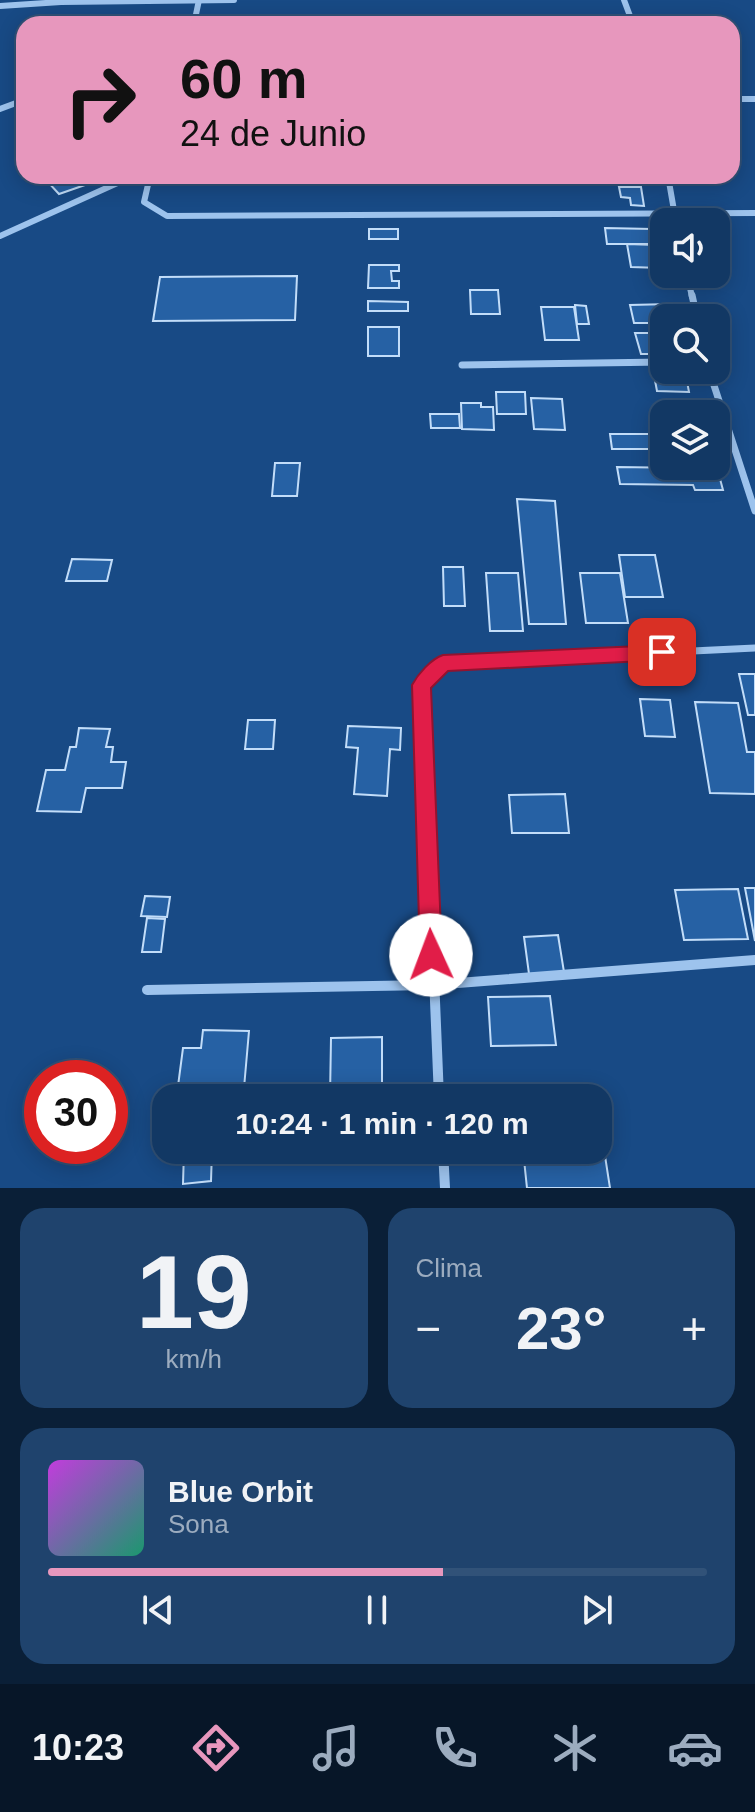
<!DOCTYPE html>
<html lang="es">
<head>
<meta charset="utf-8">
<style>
  :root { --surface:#123864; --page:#1f436d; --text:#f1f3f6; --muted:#9cacbf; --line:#315278; --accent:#e797bd }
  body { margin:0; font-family:Arial,sans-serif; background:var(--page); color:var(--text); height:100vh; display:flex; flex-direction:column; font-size:30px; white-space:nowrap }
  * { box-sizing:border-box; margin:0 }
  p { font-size:26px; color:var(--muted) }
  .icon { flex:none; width:44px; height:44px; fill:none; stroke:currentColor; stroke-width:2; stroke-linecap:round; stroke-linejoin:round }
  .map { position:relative; height:1188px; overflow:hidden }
  .sheet { display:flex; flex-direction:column; gap:20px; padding:20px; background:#0a1f37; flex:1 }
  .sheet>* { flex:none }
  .top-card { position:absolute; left:16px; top:16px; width:724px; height:168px; border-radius:24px; box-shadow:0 4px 20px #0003,0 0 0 2px var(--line); background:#e797bd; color:#111; overflow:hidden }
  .tools { position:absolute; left:650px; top:208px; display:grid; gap:16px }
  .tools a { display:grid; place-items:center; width:80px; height:80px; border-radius:16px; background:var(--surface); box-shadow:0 4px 20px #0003,0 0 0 2px var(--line); font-size:40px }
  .speed { position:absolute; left:24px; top:1060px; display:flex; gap:16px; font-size:40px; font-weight:700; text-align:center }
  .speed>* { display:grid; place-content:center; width:104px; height:104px; border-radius:50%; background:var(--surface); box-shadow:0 4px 20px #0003,0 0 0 2px var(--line); line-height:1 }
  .speed .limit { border:12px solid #d22; background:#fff; color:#111 }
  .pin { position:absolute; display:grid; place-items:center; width:68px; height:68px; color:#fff; margin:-34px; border-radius:16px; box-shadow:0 4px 12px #0006 }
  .me { position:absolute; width:88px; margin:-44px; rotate:358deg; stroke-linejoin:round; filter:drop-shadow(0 0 6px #0008) }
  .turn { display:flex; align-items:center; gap:28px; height:168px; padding:0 32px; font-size:36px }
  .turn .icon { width:104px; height:104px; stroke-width:2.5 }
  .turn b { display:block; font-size:56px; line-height:68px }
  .big { font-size:60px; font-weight:800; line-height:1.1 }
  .sheet .tile { flex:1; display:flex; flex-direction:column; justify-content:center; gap:12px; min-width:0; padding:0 28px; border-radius:24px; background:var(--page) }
  .sheet .dial { align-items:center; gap:0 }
  .dial b { font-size:104px; line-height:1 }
  .song { display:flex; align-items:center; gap:24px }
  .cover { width:96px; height:96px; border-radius:12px; background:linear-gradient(135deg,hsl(290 70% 55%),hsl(160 70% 35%)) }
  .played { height:8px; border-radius:4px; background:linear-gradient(90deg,var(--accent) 60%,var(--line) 60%) }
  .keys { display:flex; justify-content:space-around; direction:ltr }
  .heat { display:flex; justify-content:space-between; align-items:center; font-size:44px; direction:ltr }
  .sheet .tiles { flex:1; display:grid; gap:20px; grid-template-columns:1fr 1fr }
  .tile:last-child { grid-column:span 2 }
  .trip { position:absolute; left:152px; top:1084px; width:460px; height:80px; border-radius:24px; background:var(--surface); box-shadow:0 4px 20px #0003,0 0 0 2px var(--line); font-weight:800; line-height:80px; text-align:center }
  .tab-bar { display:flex; height:128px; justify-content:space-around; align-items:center; background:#071628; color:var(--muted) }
  .tab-bar .icon { width:56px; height:56px }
  .tab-bar .selected { color:var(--accent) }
  .tab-bar b { font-size:36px; color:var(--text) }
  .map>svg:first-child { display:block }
  .building { fill:#2661a4; stroke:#c2ddf9; stroke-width:2 }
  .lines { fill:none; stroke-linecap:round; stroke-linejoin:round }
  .street-far2 { stroke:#9dc3ed; stroke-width:6 }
  .street-far1 { stroke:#9dc3ed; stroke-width:7 }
  .street { stroke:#9dc3ed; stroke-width:10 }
  .route { fill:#e11d48; stroke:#92132f; stroke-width:2 }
</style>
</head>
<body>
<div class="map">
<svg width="755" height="1188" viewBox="0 0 755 1188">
  <rect width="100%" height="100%" fill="#184a85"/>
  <g class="building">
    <path d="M56,176H77L85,185L59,194L46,180Z"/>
    <path d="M619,187H641L644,206L631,205L630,198L621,197Z"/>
    <path d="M605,228L652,229L655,244H607Z"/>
    <rect x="369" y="229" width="29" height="10"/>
    <path d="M627,244L656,245L661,268L631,267Z"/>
    <path d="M369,265H399V271H391L392,281H399V288H368Z"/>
    <path d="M297,276L295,320L153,321L160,277Z"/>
    <path d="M470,290H498L500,314H471Z"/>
    <path d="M368,301L408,302V311H368Z"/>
    <path d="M670,304L673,318H664V323H634L630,305Z"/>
    <path d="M575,305L586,306L589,324H577Z"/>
    <path d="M541,307H574L579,340H545Z"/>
    <rect x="368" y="327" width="31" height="29"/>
    <path d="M635,333H664V354H641Z"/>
    <path d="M653,370L685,371L689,392L657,391Z"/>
    <path d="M496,392H525L526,414H497Z"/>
    <path d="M531,398L562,399L565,430L534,429Z"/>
    <path d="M461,403H481V407H493L494,430L462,429Z"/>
    <path d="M430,414H459L460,428H431Z"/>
    <path d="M655,432H664V455H659Z"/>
    <path d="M610,434H651L654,449H612Z"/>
    <path d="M275,463H300L297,496H272Z"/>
    <path d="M716,464L723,490H695L693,485L620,484L617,467L690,468Z"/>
    <path d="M517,499L555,501L566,624H529Z"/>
    <path d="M619,555H655L663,597H625Z"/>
    <path d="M72,559L112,560L107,581H66Z"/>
    <path d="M443,567H463L465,606H444Z"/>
    <path d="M486,573H518L523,631H490Z"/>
    <path d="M580,573H620L628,623H586Z"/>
    <path d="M739,674H755V715H748Z"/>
    <path d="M640,699L670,700L675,737L645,736Z"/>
    <path d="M695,702L738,703L747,752H755V794L710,793Z"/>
    <path d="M248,720H275L273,749H245Z"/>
    <path d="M348,726L401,728L400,750L390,749L387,796L354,794L358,748L346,747Z"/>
    <path d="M79,728L110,729L106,747H113L111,762H126L122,788H86L81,812L37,811L46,770H65L70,747H76Z"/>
    <path d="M565,794L569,833H512L509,795Z"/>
    <path d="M745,888H755V941Z"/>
    <path d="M738,889L748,939L684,940L675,890Z"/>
    <path d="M145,896L170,897L167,917L141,916Z"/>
    <path d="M147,918L165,919L161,952H142Z"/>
    <path d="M558,935L564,972L529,974L524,937Z"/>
    <path d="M550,996L556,1045L491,1046L488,997Z"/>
    <path d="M203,1030L249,1031L244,1088L178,1086L183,1048H201Z"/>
    <path d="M382,1037V1098H299L330,1097L331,1038Z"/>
    <path d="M598,1087L604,1137L598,1138V1098H538L537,1088Z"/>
    <path d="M598,1143H603L610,1188H527L523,1150H598Z"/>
    <path d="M184,1150H212L211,1181L183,1184Z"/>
    <rect x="297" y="1150" width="29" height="14"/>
  </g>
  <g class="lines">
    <g class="street-far2">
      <path d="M624,0L633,24"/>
      <path d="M0,6L61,2L234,0"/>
      <path d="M194,24L199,0"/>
      <path d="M732,99H755"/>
      <path d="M0,109L24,100"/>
      <path d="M150,176L144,202L167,216L755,213"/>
      <path d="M668,176L676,222"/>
      <path d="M0,236L133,176"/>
      <path d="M687,274L692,297"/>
    </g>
    <g class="street-far1">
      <path d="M692,295L697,318"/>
      <path d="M462,365L664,362"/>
      <path d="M709,370L755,511"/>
      <path d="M423,684L443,663L755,648"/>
    </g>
    <g class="street">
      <path d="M425,682L422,685L439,1098"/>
      <path d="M147,990L432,985L755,960"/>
      <path d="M443,1150L445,1188"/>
    </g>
  </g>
  <path class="route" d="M662,645L668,647L671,652L668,658L662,660L448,671L431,688L442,955L439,963L431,966L423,963L420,955L412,685C418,674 431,659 443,655Z"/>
</svg>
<div class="tools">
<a><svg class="icon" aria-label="sound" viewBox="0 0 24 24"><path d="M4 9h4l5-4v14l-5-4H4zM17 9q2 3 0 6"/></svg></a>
<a><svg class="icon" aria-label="search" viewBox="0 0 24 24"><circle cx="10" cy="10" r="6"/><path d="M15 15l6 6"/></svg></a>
<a><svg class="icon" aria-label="layers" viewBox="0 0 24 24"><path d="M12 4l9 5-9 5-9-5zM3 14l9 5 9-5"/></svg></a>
</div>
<div class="speed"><div class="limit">30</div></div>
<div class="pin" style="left:662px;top:652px;background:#d93025"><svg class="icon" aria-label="arrive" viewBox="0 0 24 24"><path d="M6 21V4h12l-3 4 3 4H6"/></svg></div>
<svg class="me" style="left:431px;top:955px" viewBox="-20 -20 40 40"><circle r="19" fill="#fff"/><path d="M0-13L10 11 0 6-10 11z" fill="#e11d48"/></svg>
<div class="trip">10:24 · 1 min · 120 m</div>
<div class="top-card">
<div class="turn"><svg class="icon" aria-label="right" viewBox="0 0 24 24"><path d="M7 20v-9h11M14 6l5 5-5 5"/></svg><div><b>60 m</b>24 de Junio</div></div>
</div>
</div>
<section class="sheet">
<div class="tiles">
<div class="tile dial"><b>19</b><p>km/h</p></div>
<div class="tile"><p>Clima</p>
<div class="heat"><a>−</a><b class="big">23°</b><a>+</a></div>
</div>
<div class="tile">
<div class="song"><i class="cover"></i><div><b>Blue Orbit</b><p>Sona</p></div></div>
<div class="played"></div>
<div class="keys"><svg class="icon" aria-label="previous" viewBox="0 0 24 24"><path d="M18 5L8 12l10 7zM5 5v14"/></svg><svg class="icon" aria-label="pause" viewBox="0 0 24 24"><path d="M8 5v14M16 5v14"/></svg><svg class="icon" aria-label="next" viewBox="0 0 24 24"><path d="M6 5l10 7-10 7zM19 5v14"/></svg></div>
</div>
</div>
</section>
<nav class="tab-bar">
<b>10:23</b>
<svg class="icon selected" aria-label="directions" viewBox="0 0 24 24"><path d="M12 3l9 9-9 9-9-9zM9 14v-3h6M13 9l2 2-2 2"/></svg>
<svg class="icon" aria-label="music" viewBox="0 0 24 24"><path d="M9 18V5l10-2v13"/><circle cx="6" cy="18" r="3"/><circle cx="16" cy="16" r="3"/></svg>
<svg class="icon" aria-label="phone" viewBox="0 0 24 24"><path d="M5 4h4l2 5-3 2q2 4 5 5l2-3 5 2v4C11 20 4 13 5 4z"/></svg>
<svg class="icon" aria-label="climate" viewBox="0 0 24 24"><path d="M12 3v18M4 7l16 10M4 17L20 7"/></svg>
<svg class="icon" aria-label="car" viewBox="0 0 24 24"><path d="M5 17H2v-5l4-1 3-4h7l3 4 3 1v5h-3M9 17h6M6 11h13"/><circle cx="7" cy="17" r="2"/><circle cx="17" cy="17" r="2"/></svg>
</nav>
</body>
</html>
